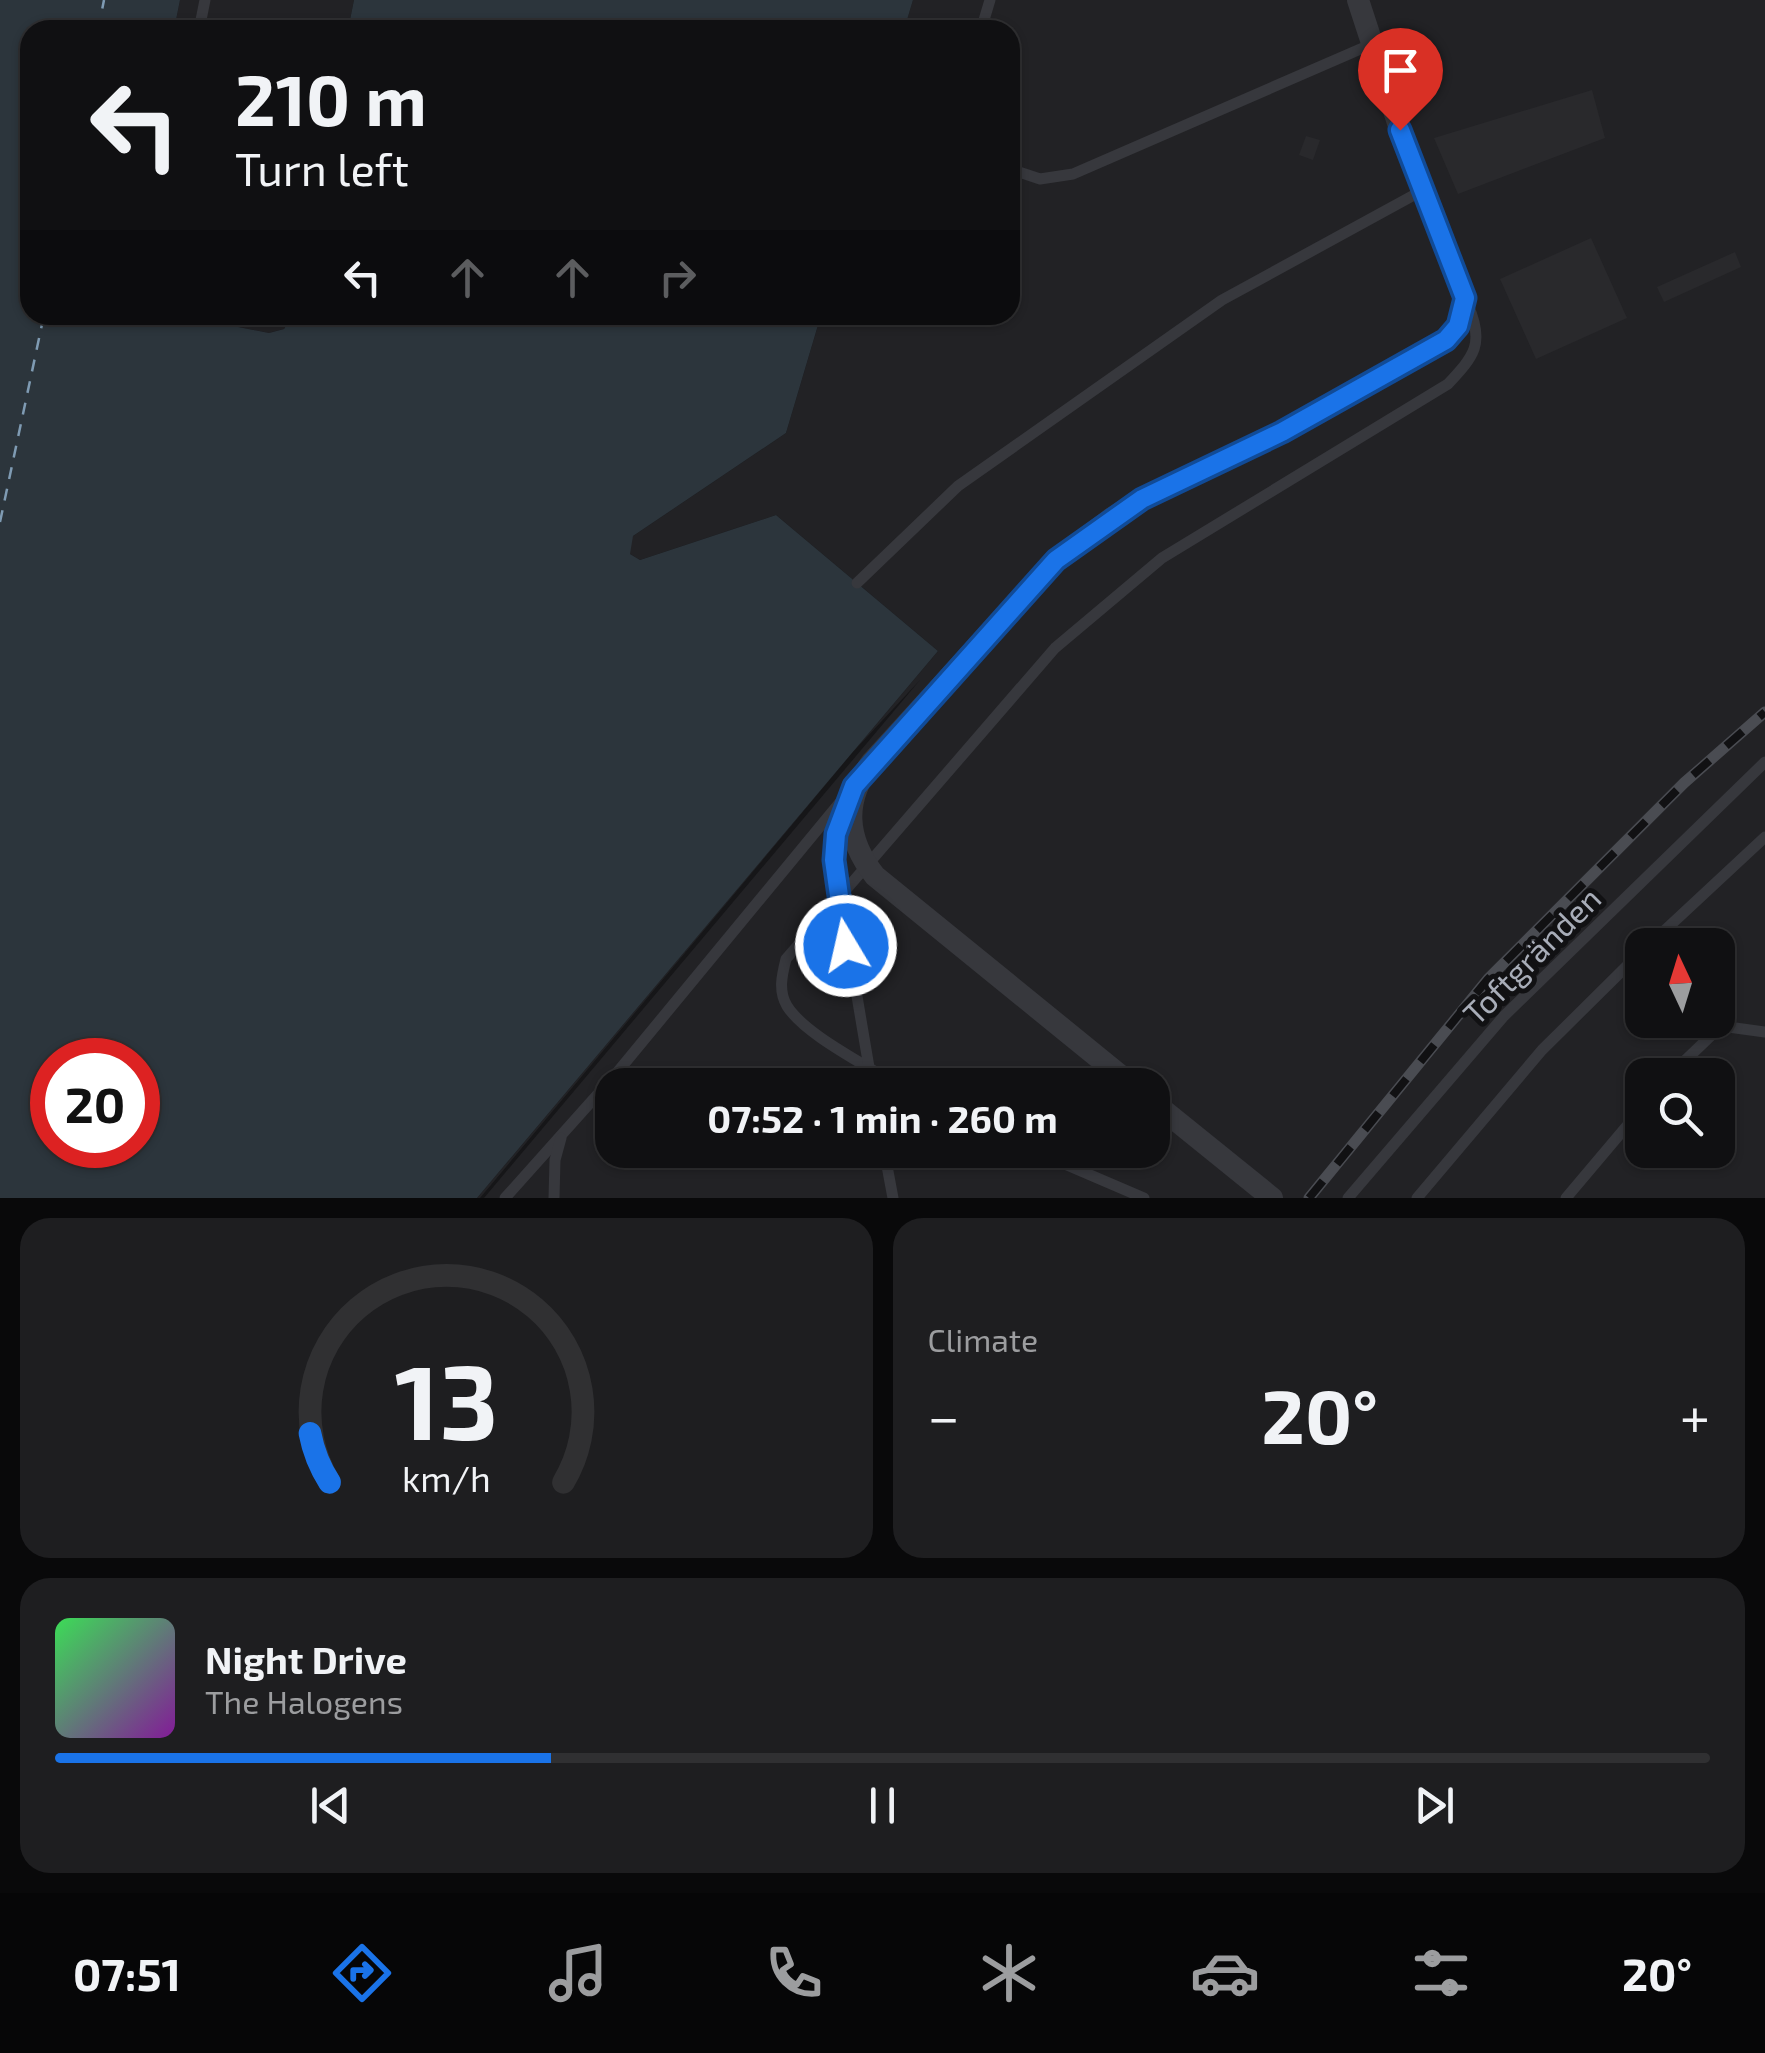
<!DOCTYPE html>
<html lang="en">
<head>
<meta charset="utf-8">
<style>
  :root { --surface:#101012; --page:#1e1e20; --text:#f1f3f6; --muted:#9c9d9f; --line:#303032; --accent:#1a73e8 }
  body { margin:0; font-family:"Exo 2",sans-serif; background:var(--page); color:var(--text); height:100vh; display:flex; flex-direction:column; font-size:38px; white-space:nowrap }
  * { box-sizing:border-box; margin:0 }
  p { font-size:32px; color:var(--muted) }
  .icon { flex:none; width:55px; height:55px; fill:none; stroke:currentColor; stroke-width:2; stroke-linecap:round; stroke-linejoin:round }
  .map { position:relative; height:1198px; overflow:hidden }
  .panel { display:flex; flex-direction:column; gap:20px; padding:20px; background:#09090a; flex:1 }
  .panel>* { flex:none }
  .hud { position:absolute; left:20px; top:20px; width:1000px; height:305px; border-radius:30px; box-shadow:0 2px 8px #0004,0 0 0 2px var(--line); background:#101012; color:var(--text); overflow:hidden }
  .needle { width:65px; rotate:356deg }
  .buttons { position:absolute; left:1625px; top:928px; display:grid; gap:20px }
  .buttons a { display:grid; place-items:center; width:110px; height:110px; border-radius:20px; background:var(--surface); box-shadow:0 2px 8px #0004,0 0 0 2px var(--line); font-size:50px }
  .speed { position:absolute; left:30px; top:1038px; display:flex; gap:20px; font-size:50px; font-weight:700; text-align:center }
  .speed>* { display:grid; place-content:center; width:130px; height:130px; border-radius:50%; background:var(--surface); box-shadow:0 2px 8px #0004,0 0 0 2px var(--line); line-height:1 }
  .speed .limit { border:15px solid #d22; background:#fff; color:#111 }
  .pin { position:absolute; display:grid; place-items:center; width:85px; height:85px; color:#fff; margin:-102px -42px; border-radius:50% 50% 50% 0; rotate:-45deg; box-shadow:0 0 10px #0007 }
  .pin .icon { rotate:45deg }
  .me { position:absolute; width:110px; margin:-55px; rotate:351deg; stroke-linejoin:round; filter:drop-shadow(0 0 8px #0008) }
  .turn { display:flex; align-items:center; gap:35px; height:210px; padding:0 50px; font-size:45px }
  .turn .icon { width:130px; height:130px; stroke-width:2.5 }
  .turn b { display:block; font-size:70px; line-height:85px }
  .lanes { display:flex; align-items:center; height:95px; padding:0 50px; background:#0003; justify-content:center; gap:50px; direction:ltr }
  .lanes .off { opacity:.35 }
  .big { font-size:75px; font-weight:700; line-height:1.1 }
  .panel .tile { flex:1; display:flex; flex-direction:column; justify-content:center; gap:15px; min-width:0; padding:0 35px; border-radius:30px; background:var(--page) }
  .panel .dial { align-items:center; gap:0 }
  .dial svg { height:260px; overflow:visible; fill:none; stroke:var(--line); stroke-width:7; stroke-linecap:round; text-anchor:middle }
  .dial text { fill:var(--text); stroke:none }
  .song { display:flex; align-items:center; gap:30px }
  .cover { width:120px; height:120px; border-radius:15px; background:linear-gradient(135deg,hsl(130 70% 55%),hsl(290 70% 35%)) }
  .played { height:10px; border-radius:5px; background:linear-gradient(90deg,var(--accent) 30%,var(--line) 30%) }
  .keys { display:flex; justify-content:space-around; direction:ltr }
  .heat { display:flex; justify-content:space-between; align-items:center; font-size:55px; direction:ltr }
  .panel .tiles { flex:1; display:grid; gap:20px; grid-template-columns:1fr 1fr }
  .tile:last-child { grid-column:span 2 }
  .trip { position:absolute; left:595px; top:1068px; width:575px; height:100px; border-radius:30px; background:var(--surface); box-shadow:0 2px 8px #0004,0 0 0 2px var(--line); font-weight:700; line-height:100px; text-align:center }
  .menu { display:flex; height:160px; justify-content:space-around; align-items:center; background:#060607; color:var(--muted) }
  .menu .icon { width:70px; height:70px }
  .menu .active { color:var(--accent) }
  .menu b { font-size:45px; color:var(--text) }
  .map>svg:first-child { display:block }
  .built { fill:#222225; fill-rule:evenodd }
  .water { fill:#2c353c; fill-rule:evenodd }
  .pier { fill:#161618 }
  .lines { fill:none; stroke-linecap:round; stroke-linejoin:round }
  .ferry { stroke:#7f9bb3; stroke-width:2.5; stroke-dasharray:12 10; stroke-linecap:butt }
  .building { fill:#29292c }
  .service { stroke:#37383d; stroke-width:11 }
  .minor { stroke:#37383d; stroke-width:22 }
  .rail-casing { stroke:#4a4c52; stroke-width:11 }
  .rail { stroke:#111113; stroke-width:8; stroke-dasharray:22; stroke-linecap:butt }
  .service-bridge { stroke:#37383d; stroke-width:11 }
  .minor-bridge { stroke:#37383d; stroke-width:22 }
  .route-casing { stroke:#114b97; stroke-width:25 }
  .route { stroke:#1a73e8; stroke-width:18 }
  .labels { text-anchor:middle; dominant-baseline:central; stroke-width:10; stroke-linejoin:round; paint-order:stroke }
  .street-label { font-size:32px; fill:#a8adb8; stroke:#111113 }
</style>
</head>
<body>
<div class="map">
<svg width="1765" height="1198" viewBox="0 0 1765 1198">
  <rect width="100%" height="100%" fill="#161618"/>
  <g class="built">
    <path d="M180,0H354L348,30H174Z"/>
    <path d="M913,0H1765V1198H477L938,651L776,515L640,560L630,554L628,546L633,536L786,433L821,315H1010V30H904ZM1642,945H1718V1020H1642ZM1642,1075H1718V1150H1642ZM612,1085H1152V1150H612Z"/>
    <path d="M178,315H292L284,329L269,333Z"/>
  </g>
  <g class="water">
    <path d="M0,0H180L174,30H30V315H178L269,333L284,329L292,315H821L786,433L633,536L630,554L640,560L776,515L938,651L477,1198H0ZM52,1060H138V1145H52Z"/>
    <path d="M354,0H913L904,30H348Z"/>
  </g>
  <path class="pier" d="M920,680L484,1198H480L853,752Z"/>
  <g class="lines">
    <g class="ferry">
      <path d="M98,30L104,0"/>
      <path d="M0,522L44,315"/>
    </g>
  </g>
  <g class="building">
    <path d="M1592,90L1605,138L1458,194L1434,138Z"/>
    <path d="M1306,136L1320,140L1313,160L1299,155Z"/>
    <path d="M1591,238L1627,318L1536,359L1500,279Z"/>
    <path d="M1735,252L1741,267L1664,302L1657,287Z"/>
  </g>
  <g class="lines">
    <g class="service">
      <path d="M199,30L205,0"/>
      <path d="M981,30L990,0"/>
      <path d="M1010,169L1040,179L1073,174L1372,44"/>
      <path d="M857,583L958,486L1222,300L1425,189"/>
      <path d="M1649,945L1765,837"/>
      <path d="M1670,1075L1721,1026L1765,1032"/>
      <path d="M897,1085C867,1065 805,1035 787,1006C778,991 782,975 786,959L1055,648L1162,558L1448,384C1474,356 1485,344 1468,305"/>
      <path d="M884,1150L893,1198"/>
      <path d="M1032,1150L1144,1198"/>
      <path d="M505,1198L615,1075L851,789"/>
      <path d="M554,1198L555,1160L561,1138"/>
      <path d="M1348,1198L1504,1016L1765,762"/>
      <path d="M1417,1198L1542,1050L1642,951"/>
      <path d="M1566,1198L1642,1108"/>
    </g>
    <g class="minor">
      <path d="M1112,518L1142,499L1282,432L1446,340L1459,326L1465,297L1400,129L1358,0"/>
      <path d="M1152,1101L1272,1198"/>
    </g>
    <g class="rail-casing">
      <path id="rail" d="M1309,1198L1488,979L1684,783L1765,712"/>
    </g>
    <use href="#rail" class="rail"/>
    <path class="service-bridge" d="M845,809L834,860L872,1085"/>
    <path class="minor-bridge" d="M1112,518L1056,560L872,762C843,800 845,838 875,876L1132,1085"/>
  </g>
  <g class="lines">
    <g class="route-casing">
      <path id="route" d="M846,946L834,860L836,834L854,786L1056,560L1142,499L1282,432L1446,340L1458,326L1465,298L1400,130"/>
    </g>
    <use href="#route" class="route"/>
  </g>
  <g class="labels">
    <g class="street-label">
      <text transform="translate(1531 955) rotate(-45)">Toftgränden</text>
    </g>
  </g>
</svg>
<div class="buttons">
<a><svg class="needle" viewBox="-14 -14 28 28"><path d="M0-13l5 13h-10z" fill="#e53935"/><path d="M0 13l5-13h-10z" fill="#9c9d9f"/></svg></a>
<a><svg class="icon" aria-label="search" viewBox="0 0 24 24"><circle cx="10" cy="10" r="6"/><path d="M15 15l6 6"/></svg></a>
</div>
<div class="speed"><div class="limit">20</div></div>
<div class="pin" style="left:1400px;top:130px;background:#d93025"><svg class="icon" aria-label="arrive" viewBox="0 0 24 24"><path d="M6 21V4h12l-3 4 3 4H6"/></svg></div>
<svg class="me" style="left:846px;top:946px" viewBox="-20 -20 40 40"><circle r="17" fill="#1a73e8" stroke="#fff" stroke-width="3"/><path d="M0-11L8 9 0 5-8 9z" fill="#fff"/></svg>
<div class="trip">07:52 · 1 min · 260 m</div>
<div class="hud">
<div class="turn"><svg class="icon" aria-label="left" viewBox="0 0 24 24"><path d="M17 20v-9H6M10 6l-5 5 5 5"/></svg><div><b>210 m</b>Turn left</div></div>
<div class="lanes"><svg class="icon" aria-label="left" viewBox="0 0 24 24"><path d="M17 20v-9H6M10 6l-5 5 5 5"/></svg><svg class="icon off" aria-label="ahead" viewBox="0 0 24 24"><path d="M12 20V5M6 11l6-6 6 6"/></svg><svg class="icon off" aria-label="ahead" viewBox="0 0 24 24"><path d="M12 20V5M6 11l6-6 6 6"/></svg><svg class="icon off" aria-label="right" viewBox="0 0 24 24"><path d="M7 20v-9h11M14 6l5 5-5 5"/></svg></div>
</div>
</div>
<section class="panel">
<div class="tiles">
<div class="tile dial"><svg viewBox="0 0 100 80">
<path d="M14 69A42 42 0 1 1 86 69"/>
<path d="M14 69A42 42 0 0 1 8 54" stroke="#1a73e8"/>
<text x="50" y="56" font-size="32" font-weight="700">13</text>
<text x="50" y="72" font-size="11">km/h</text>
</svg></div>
<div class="tile"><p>Climate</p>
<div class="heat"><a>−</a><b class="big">20°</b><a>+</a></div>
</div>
<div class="tile">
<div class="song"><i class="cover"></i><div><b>Night Drive</b><p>The Halogens</p></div></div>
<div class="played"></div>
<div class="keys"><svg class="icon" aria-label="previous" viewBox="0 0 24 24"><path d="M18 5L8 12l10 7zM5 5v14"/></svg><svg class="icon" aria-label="pause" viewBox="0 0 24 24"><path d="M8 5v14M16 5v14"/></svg><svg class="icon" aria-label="next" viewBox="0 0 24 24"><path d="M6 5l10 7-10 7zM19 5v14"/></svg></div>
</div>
</div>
</section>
<nav class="menu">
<b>07:51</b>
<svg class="icon active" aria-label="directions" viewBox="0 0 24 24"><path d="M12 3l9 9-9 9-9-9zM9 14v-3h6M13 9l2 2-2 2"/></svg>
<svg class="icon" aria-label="music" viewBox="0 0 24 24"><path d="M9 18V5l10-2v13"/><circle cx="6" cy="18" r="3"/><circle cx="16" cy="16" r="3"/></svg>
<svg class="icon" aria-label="phone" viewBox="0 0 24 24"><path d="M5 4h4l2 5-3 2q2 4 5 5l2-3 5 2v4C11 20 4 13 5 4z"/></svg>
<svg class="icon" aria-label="climate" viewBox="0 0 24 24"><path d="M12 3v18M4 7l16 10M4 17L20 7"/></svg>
<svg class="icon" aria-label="car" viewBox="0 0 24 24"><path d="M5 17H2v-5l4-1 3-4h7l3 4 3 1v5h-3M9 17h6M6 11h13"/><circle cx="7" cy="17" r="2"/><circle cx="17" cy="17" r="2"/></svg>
<svg class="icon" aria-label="filters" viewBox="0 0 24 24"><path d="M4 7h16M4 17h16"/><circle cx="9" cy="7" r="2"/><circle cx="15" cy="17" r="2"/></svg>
<b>20°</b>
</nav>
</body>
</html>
